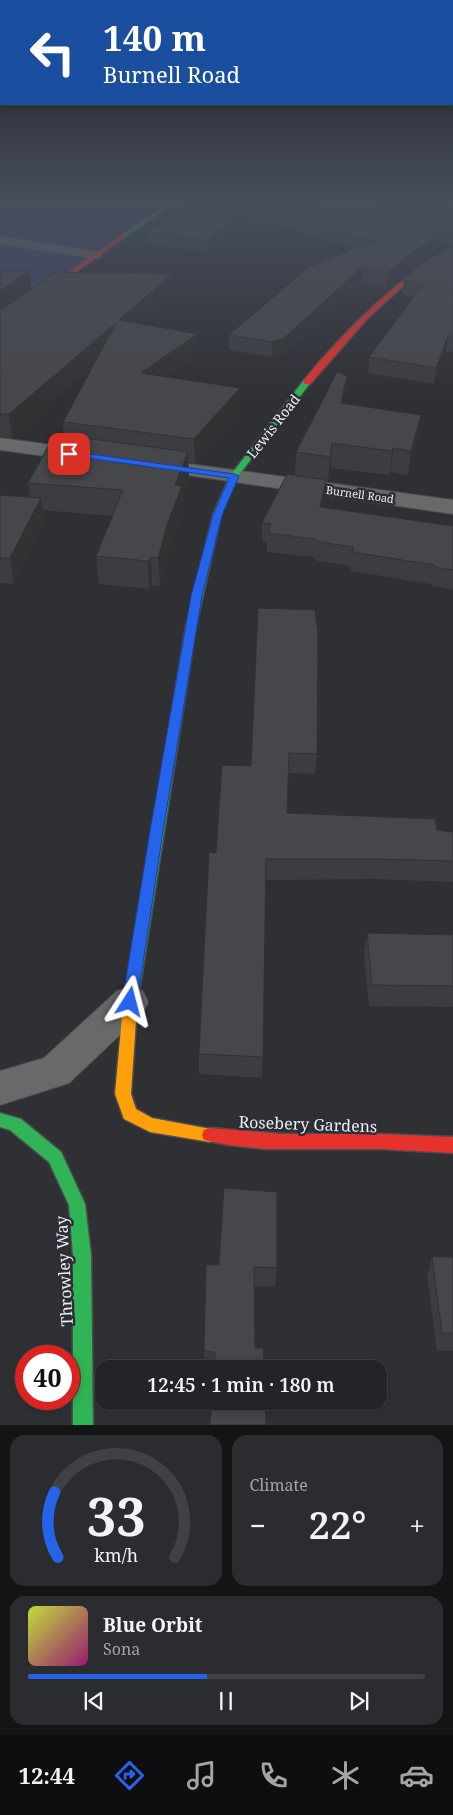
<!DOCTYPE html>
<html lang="en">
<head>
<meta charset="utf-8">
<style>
  :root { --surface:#232427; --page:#2b2c2f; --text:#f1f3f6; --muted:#a3a4a7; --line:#404144; --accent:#2563eb }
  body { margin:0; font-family:"Noto Serif",serif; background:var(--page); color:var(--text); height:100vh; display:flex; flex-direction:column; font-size:19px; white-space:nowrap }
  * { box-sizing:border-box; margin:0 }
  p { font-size:16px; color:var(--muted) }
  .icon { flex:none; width:28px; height:28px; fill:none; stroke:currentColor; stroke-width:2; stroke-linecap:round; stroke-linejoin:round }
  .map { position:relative; height:1425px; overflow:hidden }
  .sheet { display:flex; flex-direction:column; gap:10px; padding:10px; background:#131415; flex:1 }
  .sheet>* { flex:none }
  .top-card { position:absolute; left:0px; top:0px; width:454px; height:105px; box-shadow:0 2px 8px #0003,0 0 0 1px var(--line); background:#1a4fa0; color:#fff; overflow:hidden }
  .speed { position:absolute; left:15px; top:1345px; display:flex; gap:10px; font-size:25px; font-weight:700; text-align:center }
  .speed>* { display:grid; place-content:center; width:65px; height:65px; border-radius:50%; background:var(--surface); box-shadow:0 2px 8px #0003,0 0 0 1px var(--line); line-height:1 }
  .speed .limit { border:8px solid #d22; background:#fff; color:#111 }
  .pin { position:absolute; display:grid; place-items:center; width:42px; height:42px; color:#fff; margin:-21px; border-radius:10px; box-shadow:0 2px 8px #0006 }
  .me { position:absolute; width:55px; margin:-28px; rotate:9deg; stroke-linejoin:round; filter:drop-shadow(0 0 4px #0008) }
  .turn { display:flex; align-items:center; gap:18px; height:105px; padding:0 20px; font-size:22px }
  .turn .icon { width:65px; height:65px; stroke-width:2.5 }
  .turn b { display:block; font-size:35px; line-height:42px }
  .big { font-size:38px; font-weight:600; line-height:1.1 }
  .sheet .tile { flex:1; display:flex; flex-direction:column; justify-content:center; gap:8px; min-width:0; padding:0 18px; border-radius:15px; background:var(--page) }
  .sheet .dial { align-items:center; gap:0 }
  .dial svg { height:130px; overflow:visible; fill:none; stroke:var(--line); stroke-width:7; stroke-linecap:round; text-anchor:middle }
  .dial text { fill:var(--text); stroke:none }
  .song { display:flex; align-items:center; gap:15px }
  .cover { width:60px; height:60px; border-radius:8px; background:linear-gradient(135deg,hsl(70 70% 55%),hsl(320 70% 35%)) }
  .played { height:5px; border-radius:2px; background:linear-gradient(90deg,var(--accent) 45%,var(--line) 45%) }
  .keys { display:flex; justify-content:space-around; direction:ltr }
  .heat { display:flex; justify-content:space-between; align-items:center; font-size:28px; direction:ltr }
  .sheet .tiles { flex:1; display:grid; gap:10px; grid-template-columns:1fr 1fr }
  .tile:last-child { grid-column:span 2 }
  .trip { position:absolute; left:95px; top:1360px; width:292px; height:50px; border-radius:15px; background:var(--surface); box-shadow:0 2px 8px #0003,0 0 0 1px var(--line); font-weight:600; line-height:50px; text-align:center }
  .tabs { display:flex; height:80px; justify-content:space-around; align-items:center; background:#0e0e10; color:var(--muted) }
  .tabs .icon { width:35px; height:35px }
  .tabs .selected { color:var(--accent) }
  .tabs b { font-size:22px; color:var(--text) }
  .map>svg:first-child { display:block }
  .green { fill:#3c4365 }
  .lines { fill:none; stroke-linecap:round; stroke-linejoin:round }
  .street-casing { stroke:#4b4c4f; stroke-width:2 }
  .fast-casing { stroke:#4b4c4f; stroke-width:3 }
  .slow-casing { stroke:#4b4c4f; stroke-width:3 }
  .jam-casing { stroke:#4b4c4f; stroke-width:3 }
  .street { fill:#68696b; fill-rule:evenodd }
  .fast { fill:#30b455; fill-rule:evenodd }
  .slow { fill:#ff9f0a; fill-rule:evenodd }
  .jam { fill:#e5322d; fill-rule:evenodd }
  .wall { fill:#3c3d40 }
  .shaded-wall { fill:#313234 }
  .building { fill:#46474a; stroke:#313234 }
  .route { fill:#2563eb; stroke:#184099 }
  .labels { text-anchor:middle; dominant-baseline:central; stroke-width:5; stroke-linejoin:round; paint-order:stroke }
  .far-street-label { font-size:11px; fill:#edeef3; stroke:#2d2f36 }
  .street-label { font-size:14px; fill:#edeef3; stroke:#2d2f36 }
  .near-street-label { font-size:16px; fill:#edeef3; stroke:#2d2f36 }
</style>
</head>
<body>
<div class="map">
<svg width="453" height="1425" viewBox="0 0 453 1425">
  <rect width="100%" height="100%" fill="#2f3034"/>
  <path class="green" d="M0,200H176L46,290H0Z"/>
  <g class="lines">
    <g class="street-casing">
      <g id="street">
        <path d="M0,236L95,251L100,252L102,255L100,258L95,259L0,244Z"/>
        <path d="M0,438L83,449L90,451L93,455L90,459L83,461L0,450Z"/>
        <path d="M153,459L453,500V514L146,469L143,465L146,461Z"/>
        <path d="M130,987L143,991L148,1002L143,1013L69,1083L0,1105V1071L44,1058L117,991Z"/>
      </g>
    </g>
    <g class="fast-casing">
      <g id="fast">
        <path d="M173,200H179L125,237H121V235Z"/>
        <path d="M304,380L311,382L238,476L221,515L196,626L137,1006L135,1010L130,1012L125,1010L123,1006L186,626L213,515L230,476Z"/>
        <path d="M0,1113L21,1119L61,1152L85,1204L91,1255L93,1425H73V1255L69,1205L49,1162L10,1130L0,1127Z"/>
      </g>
    </g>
    <g class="slow-casing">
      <path id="slow" d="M130,1000L135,1002L137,1006L131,1094L136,1109L152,1118L216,1130L218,1135L216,1140L210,1142L150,1132L124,1119L115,1094L123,1006L125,1002Z"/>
    </g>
    <g class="jam-casing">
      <g id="jam">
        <path d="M123,234L125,237L0,326V321Z"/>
        <path d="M432,259L437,260L401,288L368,318L310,384H304V380C342,334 383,293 432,259Z"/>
        <path d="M210,1128L283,1134H380L453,1137V1153L380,1149H265L228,1145L204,1140L202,1135L204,1130Z"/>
      </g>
    </g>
    <use href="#street" class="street"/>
    <use href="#fast" class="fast"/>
    <use href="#slow" class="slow"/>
    <use href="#jam" class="jam"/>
  </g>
  <g class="wall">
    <path d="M191,200H453V244L435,239L434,252L404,271L385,289L361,281L283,355L272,357L229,350V335L354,249L348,248V246L267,223L246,221L207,252L149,245L148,232Z"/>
    <path d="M453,245V350L452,352L446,351L434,384L368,373L369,357L414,297L402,294L404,280Z"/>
    <path d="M0,271L31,289L173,294L140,324L197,355L167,377L240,388V411L195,463L188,462L189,479L183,494V513L168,552L160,586L152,585L149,589L99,584L96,556L113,516L42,510L44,523L14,584L0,583V495L30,497L28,483L64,436L63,422L93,366L12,438L0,437Z"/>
    <path d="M347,376L344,404L421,415L418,439L408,475L391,472L390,475L331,468L328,481H325L324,498L322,507L453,526V590L431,586L432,584L351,571V566L318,561L313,557L267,552V542L262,541V523L295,475L296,452Z"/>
    <path d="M258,608L317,754L315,774L289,773L287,813L453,832V882L374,879L265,880L262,1078L199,1074V1054L216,853L251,766Z"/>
    <path d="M367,933L453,935V1007L369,1006L364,954Z"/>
    <path d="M432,1257H453V1351H437L427,1276Z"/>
    <path d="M206,1265L277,1268L275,1287L254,1286L255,1348L264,1369H204V1351Z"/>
  </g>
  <g class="shaded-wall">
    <path d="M246,208V221L207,252V239Z"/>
    <path d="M435,238L434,252L404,271L385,289L387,274L405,258Z"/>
    <path d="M362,267L361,281L283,355L272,357V342Z"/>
    <path d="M29,271L32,291L0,314V291Z"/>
    <path d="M172,274L173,294L121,341L119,320Z"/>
    <path d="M116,323L117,344L12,438L9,414Z"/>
    <path d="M197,334V355L142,396L141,373Z"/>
    <path d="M448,336L446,351L434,384L436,368Z"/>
    <path d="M347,376L346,398L340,426L341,403Z"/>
    <path d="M240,388V411L195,463L194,439Z"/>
    <path d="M421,415L418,439L408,475L411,451Z"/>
    <path d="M332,443L331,468L328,481L330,457Z"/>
    <path d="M393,448L391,472L390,475L392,451Z"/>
    <path d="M188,452L189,479L183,494V513L168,552L160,586L158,558L175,485Z"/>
    <path d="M326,480L324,498L318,525L320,507Z"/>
    <path d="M41,498L44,523L14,584L10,558Z"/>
    <path d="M151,557L152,585L149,589L148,561Z"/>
    <path d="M0,1361L2,1369L0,1392Z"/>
  </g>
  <g class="building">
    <path d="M191,200H304L435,238L405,258L387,274L362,267L283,339L272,342L229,335L309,267L374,241L349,234L352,233L267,210L246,208L207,239L148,232Z"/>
    <path d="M345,200H453V231Z"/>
    <path d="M453,245V336H448L436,368L369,357L423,285L404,280L418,266Z"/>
    <path d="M0,271H29L0,291Z"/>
    <path d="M56,272L172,274L119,320L197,334L141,373L240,388L194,439L63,422L116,323L9,414H0V328L1,327H0V309L4,308Z"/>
    <path d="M337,372L347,376L341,403L421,415L411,451L393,448L392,451L332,443L330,457L296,452Z"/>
    <path d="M55,434L188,452L175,485L182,486L167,525L158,558L151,557L148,561L96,556L123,490L28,483Z"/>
    <path d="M287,474L326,480L320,507L453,526V570L434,567V565L352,552L354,547L319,542L314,539L268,533L271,524L262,523Z"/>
    <path d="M0,495L41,498L10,558H0Z"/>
    <path d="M258,608L315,610L318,634L317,754L289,753L287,813L435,819L437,830L453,832V861L377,859H266L263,1057L199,1054L209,852L216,853L222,765L251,766Z"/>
    <path d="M367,933L453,935V986L372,985Z"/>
    <path d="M224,1188L277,1192V1268L254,1267L255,1348H263L264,1369H214L215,1352L204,1351L206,1265H219Z"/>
    <path d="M432,1257H453V1333H442Z"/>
    <path d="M212,1401H265L266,1425H210Z"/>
  </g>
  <linearGradient id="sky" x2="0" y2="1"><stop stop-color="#1a1a1d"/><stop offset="0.5" stop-color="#474e5c"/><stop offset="1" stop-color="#474e5c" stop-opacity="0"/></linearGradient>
  <rect width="453" height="399" fill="url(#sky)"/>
  <path class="route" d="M69,451L234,474L239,476L222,515L202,596L164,825L137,1002L135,1006L130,1008L125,1006L122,1002L151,825L191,596L213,515L229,478L66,455V452Z"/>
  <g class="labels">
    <g class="far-street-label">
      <text transform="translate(360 494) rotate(8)">Burnell Road</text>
    </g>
    <g class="street-label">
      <text transform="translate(273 426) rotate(-52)">Lewis Road</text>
    </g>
    <g class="near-street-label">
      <text transform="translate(308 1124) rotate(2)">Rosebery Gardens</text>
      <text transform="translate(64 1271) rotate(-93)">Throwley Way</text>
    </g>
  </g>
</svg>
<div class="speed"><div class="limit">40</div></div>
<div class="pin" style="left:69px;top:454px;background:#d93025"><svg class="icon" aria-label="arrive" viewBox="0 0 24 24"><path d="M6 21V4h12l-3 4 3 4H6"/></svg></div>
<svg class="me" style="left:130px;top:1002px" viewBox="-20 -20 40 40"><path d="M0-17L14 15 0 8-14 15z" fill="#2563eb" stroke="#fff" stroke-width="4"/></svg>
<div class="trip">12:45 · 1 min · 180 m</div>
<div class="top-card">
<div class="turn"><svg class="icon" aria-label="left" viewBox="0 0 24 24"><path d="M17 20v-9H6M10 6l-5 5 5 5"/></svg><div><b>140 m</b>Burnell Road</div></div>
</div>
</div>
<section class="sheet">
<div class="tiles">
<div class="tile dial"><svg viewBox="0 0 100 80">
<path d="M14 69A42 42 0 1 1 86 69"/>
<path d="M14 69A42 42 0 0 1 12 29" stroke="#2563eb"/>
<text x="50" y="56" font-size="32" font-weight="700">33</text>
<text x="50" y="72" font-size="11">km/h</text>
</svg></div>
<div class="tile"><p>Climate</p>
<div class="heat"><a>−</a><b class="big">22°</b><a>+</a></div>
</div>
<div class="tile">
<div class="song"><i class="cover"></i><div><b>Blue Orbit</b><p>Sona</p></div></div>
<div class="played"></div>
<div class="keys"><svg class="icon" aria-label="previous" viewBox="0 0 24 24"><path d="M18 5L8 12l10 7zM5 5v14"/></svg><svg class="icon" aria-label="pause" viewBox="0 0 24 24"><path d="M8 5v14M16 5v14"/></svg><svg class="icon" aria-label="next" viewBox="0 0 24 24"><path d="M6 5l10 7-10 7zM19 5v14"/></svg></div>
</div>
</div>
</section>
<nav class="tabs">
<b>12:44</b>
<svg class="icon selected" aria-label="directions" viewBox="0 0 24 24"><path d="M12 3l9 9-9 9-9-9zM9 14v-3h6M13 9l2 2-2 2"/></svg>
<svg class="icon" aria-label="music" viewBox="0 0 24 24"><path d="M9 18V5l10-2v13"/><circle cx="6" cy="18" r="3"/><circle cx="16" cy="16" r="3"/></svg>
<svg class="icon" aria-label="phone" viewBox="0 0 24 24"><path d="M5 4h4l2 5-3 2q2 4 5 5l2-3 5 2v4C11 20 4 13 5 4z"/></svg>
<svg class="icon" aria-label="climate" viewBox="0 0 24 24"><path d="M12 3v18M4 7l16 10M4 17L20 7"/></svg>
<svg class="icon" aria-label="car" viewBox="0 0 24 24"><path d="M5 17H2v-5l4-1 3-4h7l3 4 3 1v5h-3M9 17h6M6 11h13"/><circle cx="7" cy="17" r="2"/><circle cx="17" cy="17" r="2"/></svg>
</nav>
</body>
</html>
